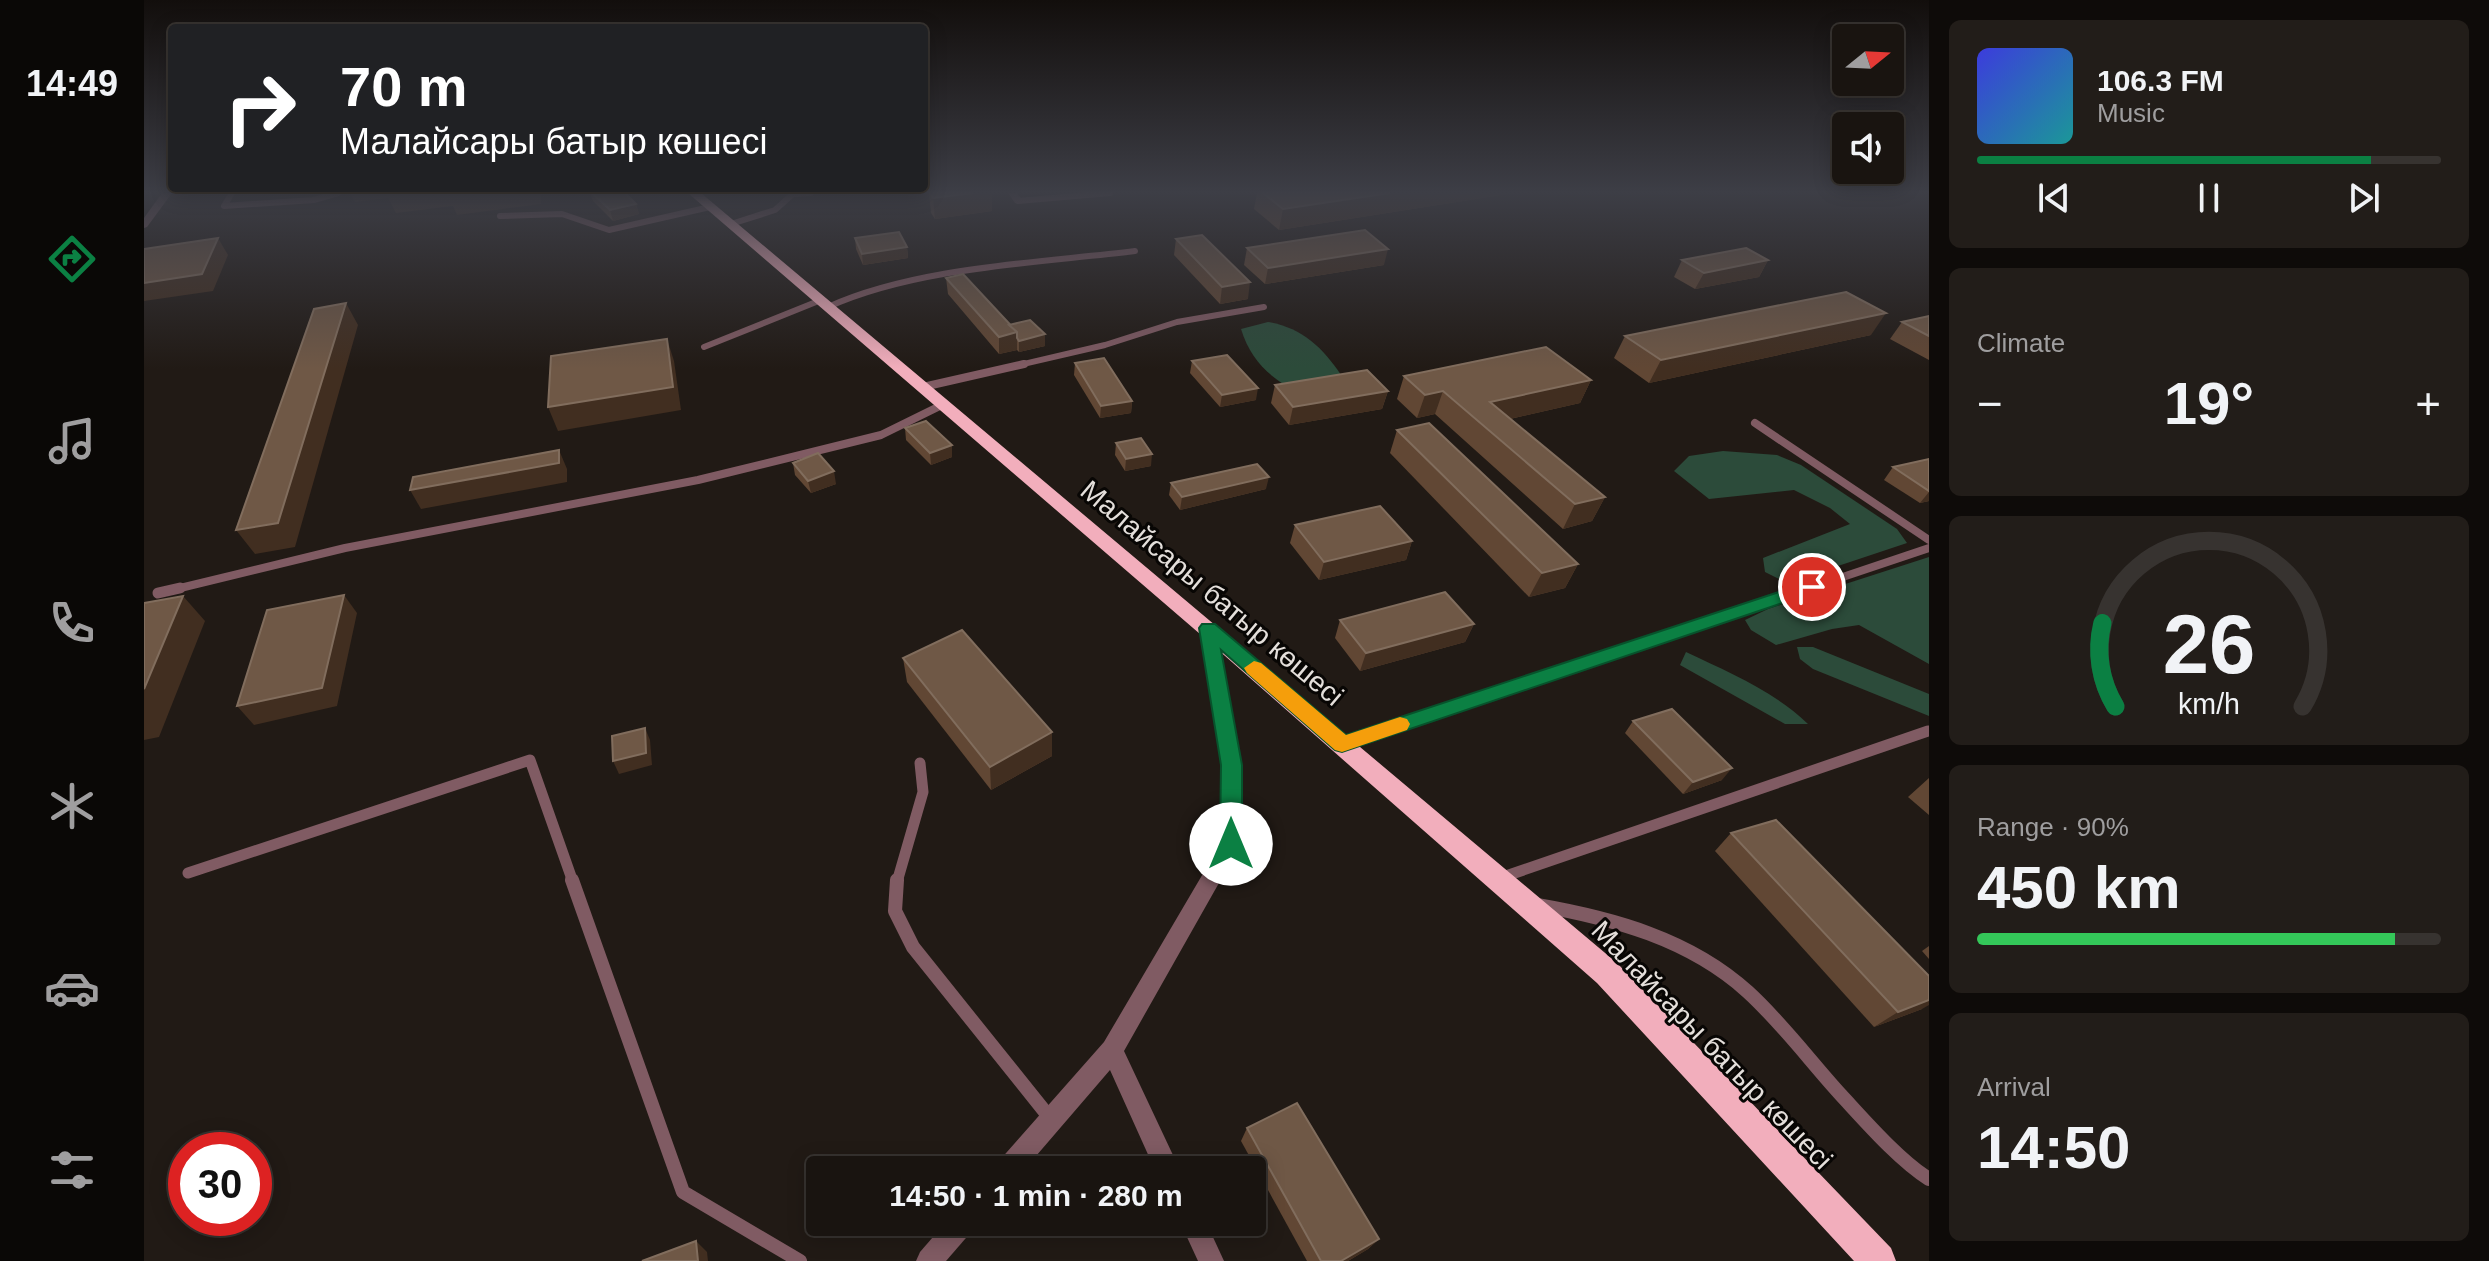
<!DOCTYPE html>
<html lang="en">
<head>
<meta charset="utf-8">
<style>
  :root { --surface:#191410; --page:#221d19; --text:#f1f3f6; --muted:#9f9e9f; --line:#373330; --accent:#0b8043 }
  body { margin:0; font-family:Arial,sans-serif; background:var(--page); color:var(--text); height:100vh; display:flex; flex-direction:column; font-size:30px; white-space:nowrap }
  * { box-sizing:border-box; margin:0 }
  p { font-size:26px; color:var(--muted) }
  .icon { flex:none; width:44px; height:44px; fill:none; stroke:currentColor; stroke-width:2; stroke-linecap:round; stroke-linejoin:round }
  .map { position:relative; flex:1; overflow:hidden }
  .drawer { display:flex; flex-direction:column; gap:20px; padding:20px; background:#0e0b09; width:560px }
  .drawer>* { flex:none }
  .top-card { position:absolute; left:24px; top:24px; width:760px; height:168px; border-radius:8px; box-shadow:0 4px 20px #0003,0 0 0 2px var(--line); background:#202124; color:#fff; overflow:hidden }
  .needle { width:52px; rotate:72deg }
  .fabs { position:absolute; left:1688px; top:24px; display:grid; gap:16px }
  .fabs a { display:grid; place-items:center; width:72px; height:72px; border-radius:8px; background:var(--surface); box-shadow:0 4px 20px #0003,0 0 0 2px var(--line); font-size:40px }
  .speed { position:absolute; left:24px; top:1132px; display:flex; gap:16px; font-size:40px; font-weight:700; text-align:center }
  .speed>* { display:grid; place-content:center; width:104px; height:104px; border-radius:50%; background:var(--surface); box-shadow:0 4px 20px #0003,0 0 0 2px var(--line); line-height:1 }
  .speed .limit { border:12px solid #d22; background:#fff; color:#111 }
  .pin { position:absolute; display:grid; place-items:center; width:68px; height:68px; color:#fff; margin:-34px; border:4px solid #fff; border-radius:50%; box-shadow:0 2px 8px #0007 }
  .me { position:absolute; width:88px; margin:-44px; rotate:0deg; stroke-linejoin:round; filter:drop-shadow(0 0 6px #0008) }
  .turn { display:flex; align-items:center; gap:28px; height:168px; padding:0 40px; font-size:36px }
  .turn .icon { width:104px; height:104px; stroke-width:2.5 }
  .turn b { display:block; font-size:56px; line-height:68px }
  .big { font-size:60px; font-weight:700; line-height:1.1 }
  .drawer .tile { flex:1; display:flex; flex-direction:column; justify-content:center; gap:12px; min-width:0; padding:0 28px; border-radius:12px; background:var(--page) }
  .drawer .dial { align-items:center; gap:0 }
  .dial svg { height:208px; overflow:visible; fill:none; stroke:var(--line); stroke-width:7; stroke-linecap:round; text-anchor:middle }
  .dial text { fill:var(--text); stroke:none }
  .song { display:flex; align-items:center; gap:24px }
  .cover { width:96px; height:96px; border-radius:12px; background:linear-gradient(135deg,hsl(240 70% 55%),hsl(180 70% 35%)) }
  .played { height:8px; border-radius:4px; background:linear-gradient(90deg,var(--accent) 85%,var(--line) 85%) }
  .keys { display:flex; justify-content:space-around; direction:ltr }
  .heat { display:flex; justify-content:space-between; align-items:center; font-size:44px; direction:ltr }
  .charge { height:12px; border-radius:6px; background:linear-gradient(90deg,#34c759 90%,var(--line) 0) }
  .trip { position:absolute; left:662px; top:1156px; width:460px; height:80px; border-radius:8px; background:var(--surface); box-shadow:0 4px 20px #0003,0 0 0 2px var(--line); font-weight:700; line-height:80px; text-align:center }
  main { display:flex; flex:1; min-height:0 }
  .dock { display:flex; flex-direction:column; width:144px; justify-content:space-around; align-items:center; background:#0a0806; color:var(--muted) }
  .dock .icon { width:56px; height:56px }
  .dock .selected { color:var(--accent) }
  .dock b { font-size:36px; color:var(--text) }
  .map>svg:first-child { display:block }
  .green { fill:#2c4b3a }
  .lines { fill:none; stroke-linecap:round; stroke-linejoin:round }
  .service-far3 { stroke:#805b63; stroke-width:6 }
  .service-far2 { stroke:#805b63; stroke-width:8 }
  .service-far1 { stroke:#805b63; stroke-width:11 }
  .service { stroke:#805b63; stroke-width:14 }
  .minor { fill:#805b63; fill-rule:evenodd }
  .trunk { fill:#f2aebc; fill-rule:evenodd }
  .wall { fill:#614734 }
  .shaded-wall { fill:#412e20 }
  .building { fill:#6f5846; stroke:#816d5d; stroke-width:2 }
  .route { fill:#0b8043; stroke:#07532c; stroke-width:2 }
  .slow { fill:#f59e0b }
  .labels { text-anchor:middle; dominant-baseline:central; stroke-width:6; stroke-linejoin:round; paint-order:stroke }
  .street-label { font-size:28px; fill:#e4dfdb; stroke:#080604 }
</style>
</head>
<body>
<main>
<nav class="dock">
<b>14:49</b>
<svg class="icon selected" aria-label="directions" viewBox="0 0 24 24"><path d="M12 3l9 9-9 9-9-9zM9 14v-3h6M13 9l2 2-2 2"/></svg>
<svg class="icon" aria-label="music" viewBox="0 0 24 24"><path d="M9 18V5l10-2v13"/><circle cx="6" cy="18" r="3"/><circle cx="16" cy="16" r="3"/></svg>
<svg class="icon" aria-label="phone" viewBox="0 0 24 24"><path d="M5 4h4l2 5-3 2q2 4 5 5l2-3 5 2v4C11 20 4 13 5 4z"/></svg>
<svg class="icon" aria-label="climate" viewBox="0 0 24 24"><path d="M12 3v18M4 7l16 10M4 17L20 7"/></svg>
<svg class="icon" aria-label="car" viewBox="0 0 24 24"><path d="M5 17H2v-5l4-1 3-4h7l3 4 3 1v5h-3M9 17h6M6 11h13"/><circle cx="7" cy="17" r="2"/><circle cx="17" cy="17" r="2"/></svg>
<svg class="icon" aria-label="filters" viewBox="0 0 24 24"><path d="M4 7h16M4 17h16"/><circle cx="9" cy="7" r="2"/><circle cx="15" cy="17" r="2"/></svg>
</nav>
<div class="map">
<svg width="1785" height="1261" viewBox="0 0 1785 1261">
  <rect width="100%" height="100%" fill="#211a15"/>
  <g class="green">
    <path d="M1124,322C1158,328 1178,347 1197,375L1155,393C1126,378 1107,361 1097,329Z"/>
    <path d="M1579,451L1633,455L1657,465L1753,529L1763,543L1643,583L1621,572L1619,558L1706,524L1686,508L1650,490L1565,499L1530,471L1545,456Z"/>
    <path d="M1785,557V664L1715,625L1688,629L1632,645L1607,630L1601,620L1624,609Z"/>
    <path d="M1653,647H1669L1785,694V716L1669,669L1656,659Z"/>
    <path d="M1542,652C1584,672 1630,691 1664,724H1641L1536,665Z"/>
  </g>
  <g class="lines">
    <g class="service-far3">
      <path d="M88,193L80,206L170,200L194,193"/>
      <path d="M650,194L667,193"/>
      <path d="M874,201L966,193"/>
      <path d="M356,216L418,214L465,230L566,207"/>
      <path d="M587,224L631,210L650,193"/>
      <path d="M684,307C772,267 894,263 991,251"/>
      <path d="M560,347L677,300"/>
      <path d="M871,366L961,345L1033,322L1120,307"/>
    </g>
    <g class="service-far2">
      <path d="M779,387L880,364"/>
      <path d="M1611,423L1785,540"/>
      <path d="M28,590L201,548L554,480L737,435L800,404"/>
      <path d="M1660,590L1785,548"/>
    </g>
    <g class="service-far1">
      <path d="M14,593L36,588"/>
      <path d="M1199,744L1666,588"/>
      <path d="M44,873L386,760L429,882"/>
      <path d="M1356,878L1784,731"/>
      <path d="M753,882L779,792L776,763"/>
    </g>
    <g class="service">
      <path d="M428,880L539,1192L656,1261"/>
      <path d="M753,880L751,911L769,947L906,1118"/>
      <path d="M1393,905C1468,918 1546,939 1604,992C1638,1023 1666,1061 1697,1095C1722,1122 1755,1160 1785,1179"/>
    </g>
    <g class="minor">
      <path d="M18,193H28L3,227L0,228V218Z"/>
      <path d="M864,193H873L879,201L871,203Z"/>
      <path d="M1064,622L1072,628L1096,765L1097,844L980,1051L1036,1170H1011L966,1070L880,1170H852L855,1161L960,1042L1077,843L1078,765L1056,628Z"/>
      <path d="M802,1222H832L828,1231L802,1261H772L776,1252Z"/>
      <path d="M1036,1222H1062L1080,1261H1054Z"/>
    </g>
    <path class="trunk" d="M544,193H557L1473,963L1747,1248L1752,1261H1710L1453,983L1056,634Z"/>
  </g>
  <g class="wall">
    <path d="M446,193H481L492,204L495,214L469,221L449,201Z"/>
    <path d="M785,193L848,211L791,219L787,213Z"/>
    <path d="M1113,193H1370L1135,230L1110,209Z"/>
    <path d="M711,238L763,247L764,258L719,265L712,249Z"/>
    <path d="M1032,239L1104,299L1076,304L1030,255Z"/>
    <path d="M1103,248L1240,265L1121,284L1100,265Z"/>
    <path d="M1538,260H1624L1615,277L1551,289L1530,277Z"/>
    <path d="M802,278L865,325L901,334V346L875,352L873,350L855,354L804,294Z"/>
    <path d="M1785,316V360L1746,339L1758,322Z"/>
    <path d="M1727,335L1505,383L1470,358L1481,336Z"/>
    <path d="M1048,361L1112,400L1076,407L1046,373Z"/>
    <path d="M931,363L988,401L987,413L956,418L930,375Z"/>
    <path d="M1260,376L1447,380L1436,403L1366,419L1461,497L1448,521L1419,529L1291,414L1273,418L1253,399Z"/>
    <path d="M1131,385L1244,391L1238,409L1145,425L1127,403Z"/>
    <path d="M761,428L808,445V457L787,465L762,440Z"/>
    <path d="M1253,430L1434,564L1421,588L1385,597L1246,453Z"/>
    <path d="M972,443L1007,466L981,471L971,455Z"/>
    <path d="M1785,459V501L1776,503L1740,480L1749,467Z"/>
    <path d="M649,463L692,484L667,493L651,475Z"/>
    <path d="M1027,483L1122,489L1036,510L1025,495Z"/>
    <path d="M1151,525L1268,541L1262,560L1175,580L1146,543Z"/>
    <path d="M1196,620L1330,624L1321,642L1216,671L1191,638Z"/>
    <path d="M759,658L908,732V756L847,790L763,682Z"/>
    <path d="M1489,721L1578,780L1539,794L1481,733Z"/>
    <path d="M1785,778V815L1764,797Z"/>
    <path d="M1587,833L1778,1009L1730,1027L1571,851Z"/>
    <path d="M1785,946V959L1778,951Z"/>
    <path d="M1103,1128L1235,1239L1224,1249L1204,1261H1163L1097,1141Z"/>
  </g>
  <g class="shaded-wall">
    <path d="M206,193H397V204L313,215L309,206L252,213L244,198L211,202Z"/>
    <path d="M829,193H848V211L791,219L789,198Z"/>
    <path d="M1246,193H1370L1135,230L1139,209Z"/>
    <path d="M492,204L495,214L469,221L466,210Z"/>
    <path d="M74,238L84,255L69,291L0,301V283Z"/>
    <path d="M763,247L764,258L719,265L718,254Z"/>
    <path d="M1244,249L1240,265L1121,284L1124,268Z"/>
    <path d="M1624,260L1615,277L1551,289L1560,273Z"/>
    <path d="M1106,282L1104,299L1076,304L1078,287Z"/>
    <path d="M202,303L214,325L151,547L111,554L92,530Z"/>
    <path d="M1742,313L1727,335L1505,383L1517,360Z"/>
    <path d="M873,332V350L855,354V337Z"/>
    <path d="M901,334V346L875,352V341Z"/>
    <path d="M523,339L530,361L537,410L414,431L404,407Z"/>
    <path d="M1447,380L1436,403L1339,425L1346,402Z"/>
    <path d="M1114,388L1112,400L1076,407L1078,395Z"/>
    <path d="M1244,391L1238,409L1145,425L1149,407Z"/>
    <path d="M1299,391L1291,414L1273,418L1281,395Z"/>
    <path d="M988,401L987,413L956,418L957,406Z"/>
    <path d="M808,445V457L787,465L786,453Z"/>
    <path d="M415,450L423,469V482L277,509L266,490Z"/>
    <path d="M1008,454L1007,466L981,471L982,459Z"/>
    <path d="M690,471L692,484L667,493L664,481Z"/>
    <path d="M1125,477L1122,489L1036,510L1038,497Z"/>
    <path d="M1785,492V501L1776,503Z"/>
    <path d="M1461,497L1448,521L1419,529L1431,504Z"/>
    <path d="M1268,541L1262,560L1175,580L1180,562Z"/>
    <path d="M1434,564L1421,588L1385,597L1398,573Z"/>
    <path d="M200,595L213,613L193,706L110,725L93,706Z"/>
    <path d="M39,596L61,621L15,737L0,740V689Z"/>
    <path d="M1330,624L1321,642L1216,671L1222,653Z"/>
    <path d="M501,728L506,740L508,765L475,774L469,761Z"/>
    <path d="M908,732V756L847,790L846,767Z"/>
    <path d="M1588,768L1578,780L1539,794L1549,782Z"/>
    <path d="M1785,1000V1005L1778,1009L1730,1027L1754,1012Z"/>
    <path d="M1235,1239L1224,1249L1204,1261H1197Z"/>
    <path d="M552,1241L563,1252L564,1261H554Z"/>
  </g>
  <g class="building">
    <path d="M448,193H481L492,204L466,210Z"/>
    <path d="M786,193H829L789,198Z"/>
    <path d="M1119,193H1246L1139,209Z"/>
    <path d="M1221,230L1244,249L1124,268L1103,248Z"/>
    <path d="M755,232L763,247L718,254L711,238Z"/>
    <path d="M1058,235L1106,282L1078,287L1032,239Z"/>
    <path d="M74,238L58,274L0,283V249Z"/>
    <path d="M1602,248L1624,260L1560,273L1538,260Z"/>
    <path d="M819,274L873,332L855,337L802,278Z"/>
    <path d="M1702,292L1742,313L1517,360L1481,336Z"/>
    <path d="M202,303L134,523L92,530L170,309Z"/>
    <path d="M1785,316V336L1758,322Z"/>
    <path d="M886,320L901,334L875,341L873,338V332L865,325Z"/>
    <path d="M523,339L529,387L404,407L407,356Z"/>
    <path d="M1402,347L1447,380L1346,402L1461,497L1431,504L1299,391L1281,395L1260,376Z"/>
    <path d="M1083,355L1114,388L1078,395L1048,361Z"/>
    <path d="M960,358L988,401L957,406L931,363Z"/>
    <path d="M1223,370L1244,391L1149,407L1131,385Z"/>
    <path d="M782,421L808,445L786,453L761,428Z"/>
    <path d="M1285,423L1434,564L1398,573L1253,430Z"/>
    <path d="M997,438L1008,454L982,459L972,443Z"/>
    <path d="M415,450V463L266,490L269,477Z"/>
    <path d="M674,453L690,471L664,481L649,463Z"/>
    <path d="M1785,459V491L1749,467Z"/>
    <path d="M1113,464L1125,477L1038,497L1027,483Z"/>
    <path d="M1236,506L1268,541L1180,562L1151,525Z"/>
    <path d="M1301,592L1330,624L1222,653L1196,620Z"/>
    <path d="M200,595L178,688L93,706L123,610Z"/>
    <path d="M39,596L0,689V603Z"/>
    <path d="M818,630L908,732L846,767L759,658Z"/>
    <path d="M1528,709L1588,768L1549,782L1489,721Z"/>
    <path d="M501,728L502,753L469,761L468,736Z"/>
    <path d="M1632,820L1785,976V1000L1754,1012L1587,833Z"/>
    <path d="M1153,1103L1235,1239L1197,1261H1177L1103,1128Z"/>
    <path d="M552,1241L554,1261H498Z"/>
  </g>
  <linearGradient id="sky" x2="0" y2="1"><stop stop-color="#120e0c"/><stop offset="0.52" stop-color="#3d3e46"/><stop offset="1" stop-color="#3d3e46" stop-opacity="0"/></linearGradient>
  <rect width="1785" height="369" fill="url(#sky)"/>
  <path class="route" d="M1668,581L1674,583L1676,587L1674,591L1198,752L1191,750L1077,650L1098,765V844L1095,851L1087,853L1080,851L1076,844L1077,765L1055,628L1058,624H1071L1202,735Z"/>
  <path class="slow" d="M1110,661L1117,663L1202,735L1256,717L1263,719L1266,724L1263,730L1198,752L1191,750L1103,673L1100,668Z"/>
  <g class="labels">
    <g class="street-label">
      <text transform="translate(1068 593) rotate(40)">Малайсары батыр көшесі</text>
      <text transform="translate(1568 1045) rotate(46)">Малайсары батыр көшесі</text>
    </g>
  </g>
</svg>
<div class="fabs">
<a><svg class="needle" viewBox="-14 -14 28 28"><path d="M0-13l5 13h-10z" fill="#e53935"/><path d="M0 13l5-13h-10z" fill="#9f9e9f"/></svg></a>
<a><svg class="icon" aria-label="sound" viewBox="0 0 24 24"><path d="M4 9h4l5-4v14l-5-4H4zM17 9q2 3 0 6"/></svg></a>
</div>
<div class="speed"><div class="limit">30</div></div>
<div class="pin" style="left:1668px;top:587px;background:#d93025"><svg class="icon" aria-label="arrive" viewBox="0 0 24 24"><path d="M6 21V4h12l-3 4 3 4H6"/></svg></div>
<svg class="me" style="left:1087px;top:844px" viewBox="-20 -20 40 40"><circle r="19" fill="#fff"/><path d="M0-13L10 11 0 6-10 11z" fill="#0b8043"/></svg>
<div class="trip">14:50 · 1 min · 280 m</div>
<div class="top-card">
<div class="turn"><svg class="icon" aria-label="right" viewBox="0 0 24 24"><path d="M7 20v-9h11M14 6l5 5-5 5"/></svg><div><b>70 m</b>Малайсары батыр көшесі</div></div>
</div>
</div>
<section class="drawer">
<div class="tile">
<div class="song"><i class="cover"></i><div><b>106.3 FM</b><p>Music</p></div></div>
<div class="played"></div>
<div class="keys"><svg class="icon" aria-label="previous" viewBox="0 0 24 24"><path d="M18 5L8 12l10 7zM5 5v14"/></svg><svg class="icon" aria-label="pause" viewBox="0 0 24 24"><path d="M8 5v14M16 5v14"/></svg><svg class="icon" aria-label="next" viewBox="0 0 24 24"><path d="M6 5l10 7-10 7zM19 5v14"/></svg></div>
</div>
<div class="tile"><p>Climate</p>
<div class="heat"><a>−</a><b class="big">19°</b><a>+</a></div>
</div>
<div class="tile dial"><svg viewBox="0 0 100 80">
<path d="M14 69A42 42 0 1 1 86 69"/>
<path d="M14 69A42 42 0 0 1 9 37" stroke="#0b8043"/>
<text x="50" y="56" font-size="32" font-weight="700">26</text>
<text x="50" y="72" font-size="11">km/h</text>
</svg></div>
<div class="tile"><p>Range · 90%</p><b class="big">450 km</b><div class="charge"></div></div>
<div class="tile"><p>Arrival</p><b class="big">14:50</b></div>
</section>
</main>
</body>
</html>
